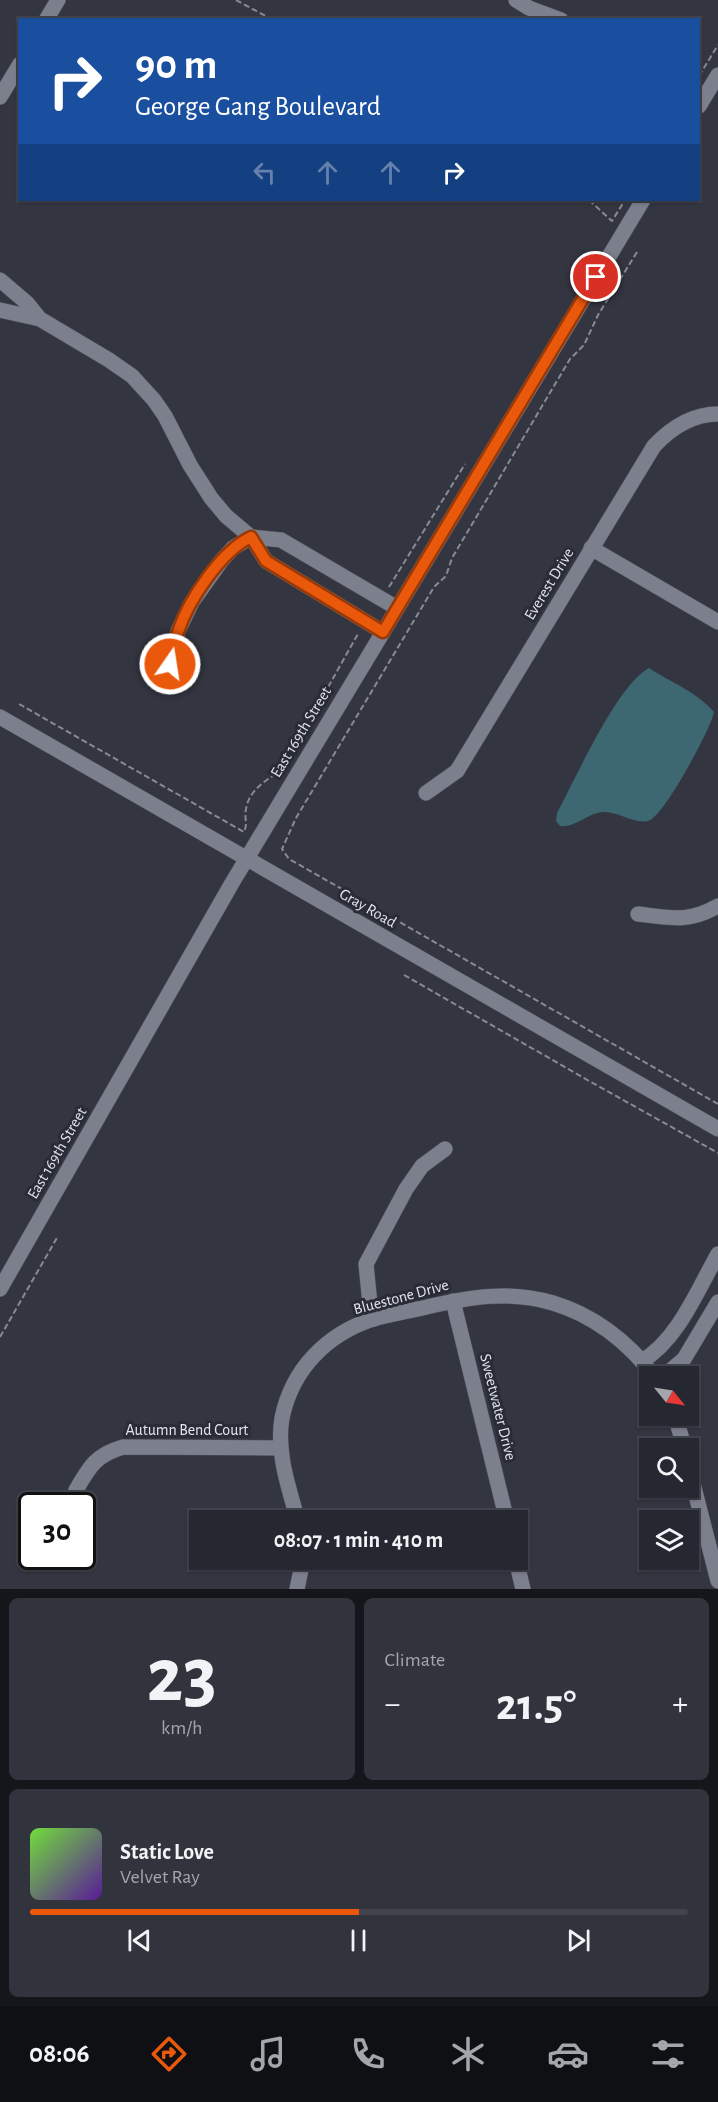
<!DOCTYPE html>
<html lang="en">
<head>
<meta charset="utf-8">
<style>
  :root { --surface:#262831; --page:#32343d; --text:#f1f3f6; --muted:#a4a6ab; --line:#42444d; --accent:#ea580c }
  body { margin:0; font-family:"Alegreya Sans",sans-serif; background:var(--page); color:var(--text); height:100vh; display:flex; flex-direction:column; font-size:22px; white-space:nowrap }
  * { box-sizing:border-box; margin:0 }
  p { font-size:20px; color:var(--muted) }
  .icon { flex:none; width:33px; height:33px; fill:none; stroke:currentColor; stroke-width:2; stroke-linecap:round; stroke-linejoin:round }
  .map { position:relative; height:1589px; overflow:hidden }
  .side { display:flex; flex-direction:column; gap:9px; padding:9px; background:#15161b; flex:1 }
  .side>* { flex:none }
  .hud { position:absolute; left:18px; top:18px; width:682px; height:183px; border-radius:0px; box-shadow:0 2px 4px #0004,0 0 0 2px var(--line); background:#1a4fa0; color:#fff; overflow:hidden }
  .needle { width:39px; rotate:120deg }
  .buttons { position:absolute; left:639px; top:1366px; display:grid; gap:12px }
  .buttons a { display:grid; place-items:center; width:60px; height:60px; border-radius:0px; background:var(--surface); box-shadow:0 2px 4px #0004,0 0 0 2px var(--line); font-size:30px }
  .speed { position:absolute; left:18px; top:1492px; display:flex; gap:12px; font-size:30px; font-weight:700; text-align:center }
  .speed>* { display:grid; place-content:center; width:78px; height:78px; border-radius:50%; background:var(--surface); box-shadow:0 2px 4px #0004,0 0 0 2px var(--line); line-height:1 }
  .speed .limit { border:3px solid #111; border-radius:9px; background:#fff; color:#111 }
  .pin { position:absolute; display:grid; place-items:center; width:51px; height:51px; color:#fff; margin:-26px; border:3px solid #fff; border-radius:50%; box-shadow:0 2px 6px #0007 }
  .me { position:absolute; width:66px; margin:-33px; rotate:13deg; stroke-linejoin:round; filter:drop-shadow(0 0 4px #0008) }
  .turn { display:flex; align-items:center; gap:21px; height:126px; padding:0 18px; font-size:27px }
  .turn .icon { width:78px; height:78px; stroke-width:2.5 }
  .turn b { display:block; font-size:42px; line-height:51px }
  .lanes { display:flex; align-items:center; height:57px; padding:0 18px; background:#0003; justify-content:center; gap:30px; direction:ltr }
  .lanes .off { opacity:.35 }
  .big { font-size:45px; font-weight:600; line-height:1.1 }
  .side .widget { flex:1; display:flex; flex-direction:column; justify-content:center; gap:9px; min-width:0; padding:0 21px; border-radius:9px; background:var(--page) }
  .side .dial { align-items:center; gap:0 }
  .dial b { font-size:78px; line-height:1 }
  .song { display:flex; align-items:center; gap:18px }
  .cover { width:72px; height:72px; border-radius:9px; background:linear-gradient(135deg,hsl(100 70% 55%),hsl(270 70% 35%)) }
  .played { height:6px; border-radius:3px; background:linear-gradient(90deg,var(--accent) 50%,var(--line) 50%) }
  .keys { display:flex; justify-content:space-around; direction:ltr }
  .heat { display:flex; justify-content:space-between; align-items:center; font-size:33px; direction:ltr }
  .side .tiles { flex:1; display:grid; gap:9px; grid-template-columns:1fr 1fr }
  .widget:last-child { grid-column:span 2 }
  .trip { position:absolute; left:189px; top:1510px; width:339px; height:60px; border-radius:0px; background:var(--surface); box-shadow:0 2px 4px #0004,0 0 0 2px var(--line); font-weight:600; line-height:60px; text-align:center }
  .tabs { display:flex; height:96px; justify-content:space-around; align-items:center; background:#0f1014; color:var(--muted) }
  .tabs .icon { width:42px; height:42px }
  .tabs .on { color:var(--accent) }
  .tabs b { font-size:27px; color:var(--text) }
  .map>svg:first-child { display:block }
  .water { fill:#3d6872 }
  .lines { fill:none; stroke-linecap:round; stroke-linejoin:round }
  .minor-casing { stroke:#4f525b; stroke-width:16 }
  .path { stroke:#878a93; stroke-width:2; stroke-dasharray:6 3; stroke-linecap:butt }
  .minor { stroke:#7c7f8c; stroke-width:15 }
  .route-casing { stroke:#983908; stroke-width:15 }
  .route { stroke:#ea580c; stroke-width:10 }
  .labels { text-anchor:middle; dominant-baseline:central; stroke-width:6; stroke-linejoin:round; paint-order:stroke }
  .street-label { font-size:16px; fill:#e3e5ec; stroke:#292c37 }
</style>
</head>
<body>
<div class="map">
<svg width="718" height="1589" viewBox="0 0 718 1589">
  <rect width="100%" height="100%" fill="#333641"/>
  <path class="water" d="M649,668C671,683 696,691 714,712C711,729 663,818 648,821C633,824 618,811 603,812C587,813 576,828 560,826L556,821L557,813C576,778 617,685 649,668Z"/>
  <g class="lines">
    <g class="minor-casing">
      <g id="minor">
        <path d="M516,0L529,8L561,20"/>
        <path d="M46,20L58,0"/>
        <path d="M0,97L20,64"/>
        <path d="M699,106L718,75"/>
        <path d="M0,280L27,303L40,319"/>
        <path d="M0,310L40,319L109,360L132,376L154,400L165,416L190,465L211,498L226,516L251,537L266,561L383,632"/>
        <path d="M591,548L718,622"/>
        <path d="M170,664L178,631L192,602L222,560L233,548L251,537L281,540L397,608"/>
        <path d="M0,717L718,1129"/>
        <path d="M426,793L457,771L654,446C671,428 693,414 718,414"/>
        <path d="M638,914C671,918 688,923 718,906"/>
        <path d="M0,1289L232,883L643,200"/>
        <path d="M453,1301L507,1521"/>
        <path d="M374,1319L370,1304L366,1264L406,1189L422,1166L445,1149"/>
        <path d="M642,1361C678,1340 698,1289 718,1254"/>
        <path d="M663,1377L684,1359L718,1302"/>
        <path d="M675,1416L685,1449"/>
        <path d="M688,1464L718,1581"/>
        <path d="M76,1490C90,1466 96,1455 123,1447L281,1448"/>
        <path d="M298,1521C289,1488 276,1453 282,1418C292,1369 327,1334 373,1319C391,1314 409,1311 427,1307C469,1297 510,1290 553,1303C596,1316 628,1342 655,1377"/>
        <path d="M516,1560L523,1589"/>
        <path d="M297,1589L303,1560"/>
      </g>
    </g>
    <g class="path">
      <path d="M236,0L273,20"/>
      <path d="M699,76L718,45"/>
      <path d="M589,200L612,221L625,200"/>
      <path d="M637,252L598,315L584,345L570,359L452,558L446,576L434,587L296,818L282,849L289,859L305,868L718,1104"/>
      <path d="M389,587L465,464"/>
      <path d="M19,704L244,832C248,824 244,818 246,809C249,790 266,780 281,771L359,632"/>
      <path d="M404,975L591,1082L718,1153"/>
      <path d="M0,1337L58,1236"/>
    </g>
    <use href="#minor" class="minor"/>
  </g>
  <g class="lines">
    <g class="route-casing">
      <path id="route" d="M170,664C172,654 174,643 178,632C188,601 221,551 251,537L266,561L383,632L596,277"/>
    </g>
    <use href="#route" class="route"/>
  </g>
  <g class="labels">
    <g class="street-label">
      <text transform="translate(549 584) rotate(-59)">Everest Drive</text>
      <text transform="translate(301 732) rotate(-59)">East 169th Street</text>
      <text transform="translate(368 908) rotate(30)">Gray Road</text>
      <text transform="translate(57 1153) rotate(-60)">East 169th Street</text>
      <text transform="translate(401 1297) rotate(-15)">Bluestone Drive</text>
      <text transform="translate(498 1407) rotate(76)">Sweetwater Drive</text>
      <text x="187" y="1430">Autumn Bend Court</text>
    </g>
  </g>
</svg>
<div class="buttons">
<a><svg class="needle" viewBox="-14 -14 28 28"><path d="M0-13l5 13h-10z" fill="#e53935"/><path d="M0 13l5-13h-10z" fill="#a4a6ab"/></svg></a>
<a><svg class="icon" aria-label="search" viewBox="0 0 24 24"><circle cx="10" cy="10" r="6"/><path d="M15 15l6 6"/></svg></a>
<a><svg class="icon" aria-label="layers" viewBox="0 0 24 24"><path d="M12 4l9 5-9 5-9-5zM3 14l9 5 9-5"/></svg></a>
</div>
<div class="speed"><div class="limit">30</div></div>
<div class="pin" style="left:596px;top:277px;background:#d93025"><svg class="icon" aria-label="arrive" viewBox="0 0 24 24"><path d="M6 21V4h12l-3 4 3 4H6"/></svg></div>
<svg class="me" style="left:170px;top:664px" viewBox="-20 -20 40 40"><circle r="17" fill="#ea580c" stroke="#fff" stroke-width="3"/><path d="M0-11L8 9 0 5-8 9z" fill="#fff"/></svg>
<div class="trip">08:07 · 1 min · 410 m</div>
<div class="hud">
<div class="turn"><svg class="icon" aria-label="right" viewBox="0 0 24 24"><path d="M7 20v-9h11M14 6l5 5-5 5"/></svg><div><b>90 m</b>George Gang Boulevard</div></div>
<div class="lanes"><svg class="icon off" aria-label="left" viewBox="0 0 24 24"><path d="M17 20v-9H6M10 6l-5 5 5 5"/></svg><svg class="icon off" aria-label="ahead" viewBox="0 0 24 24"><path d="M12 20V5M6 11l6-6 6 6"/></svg><svg class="icon off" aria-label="ahead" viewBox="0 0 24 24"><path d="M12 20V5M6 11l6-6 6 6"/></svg><svg class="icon" aria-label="right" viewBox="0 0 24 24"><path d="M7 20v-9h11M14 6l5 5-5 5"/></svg></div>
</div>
</div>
<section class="side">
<div class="tiles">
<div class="widget dial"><b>23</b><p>km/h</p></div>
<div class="widget"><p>Climate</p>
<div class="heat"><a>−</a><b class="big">21.5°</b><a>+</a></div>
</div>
<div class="widget">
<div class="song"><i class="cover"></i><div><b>Static Love</b><p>Velvet Ray</p></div></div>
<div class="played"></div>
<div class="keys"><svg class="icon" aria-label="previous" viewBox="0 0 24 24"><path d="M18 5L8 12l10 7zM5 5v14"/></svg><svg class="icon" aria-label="pause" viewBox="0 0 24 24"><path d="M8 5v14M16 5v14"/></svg><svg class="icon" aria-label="next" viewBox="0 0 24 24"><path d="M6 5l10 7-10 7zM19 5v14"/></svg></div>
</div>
</div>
</section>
<nav class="tabs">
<b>08:06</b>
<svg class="icon on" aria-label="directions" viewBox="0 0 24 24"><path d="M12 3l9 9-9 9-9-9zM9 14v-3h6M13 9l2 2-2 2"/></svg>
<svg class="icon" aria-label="music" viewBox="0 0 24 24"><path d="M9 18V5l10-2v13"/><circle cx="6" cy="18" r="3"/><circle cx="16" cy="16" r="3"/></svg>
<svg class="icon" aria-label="phone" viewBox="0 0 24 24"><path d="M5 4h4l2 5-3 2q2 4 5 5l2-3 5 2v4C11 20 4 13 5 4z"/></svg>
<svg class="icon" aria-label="climate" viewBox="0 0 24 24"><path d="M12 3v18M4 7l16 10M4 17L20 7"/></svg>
<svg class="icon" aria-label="car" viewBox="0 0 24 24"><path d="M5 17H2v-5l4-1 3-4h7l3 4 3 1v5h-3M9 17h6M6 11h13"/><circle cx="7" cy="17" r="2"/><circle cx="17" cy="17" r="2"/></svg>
<svg class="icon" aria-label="filters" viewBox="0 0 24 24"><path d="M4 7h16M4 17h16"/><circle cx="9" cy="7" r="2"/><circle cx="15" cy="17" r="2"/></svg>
</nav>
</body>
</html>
